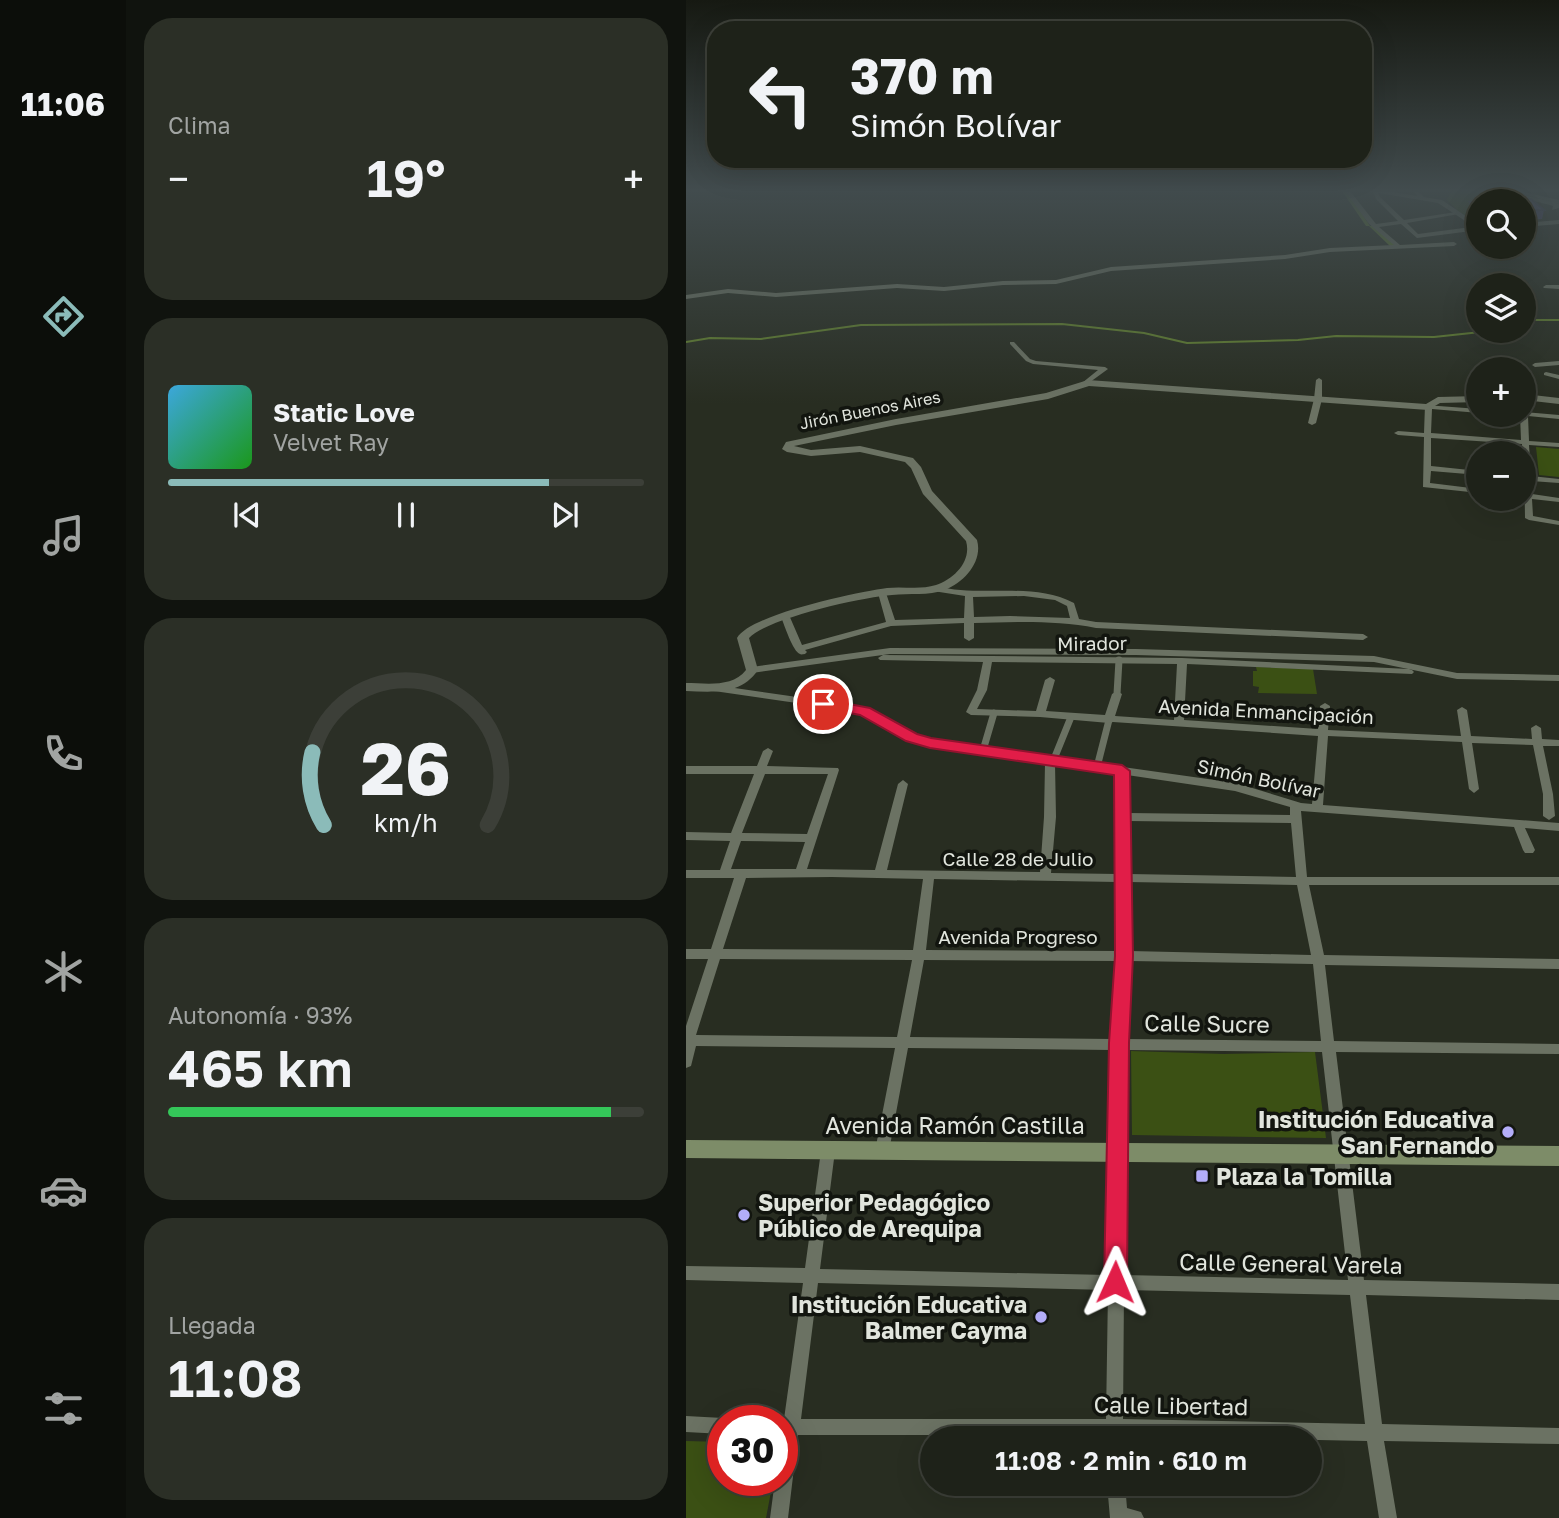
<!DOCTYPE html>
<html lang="es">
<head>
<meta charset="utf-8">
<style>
  :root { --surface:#1e2219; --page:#2b2f26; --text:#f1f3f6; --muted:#a1a4a2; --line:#3c3f38; --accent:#8bbbb9 }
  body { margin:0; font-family:"Golos Text",sans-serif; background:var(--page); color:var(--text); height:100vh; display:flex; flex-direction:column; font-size:26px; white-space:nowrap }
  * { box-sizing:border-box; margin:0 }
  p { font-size:23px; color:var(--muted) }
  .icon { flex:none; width:38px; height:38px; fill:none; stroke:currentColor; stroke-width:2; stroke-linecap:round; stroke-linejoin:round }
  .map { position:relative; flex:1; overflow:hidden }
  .drawer { display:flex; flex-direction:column; gap:18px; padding:18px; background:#10130e; width:560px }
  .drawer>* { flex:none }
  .hud { position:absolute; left:21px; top:21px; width:665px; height:147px; border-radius:28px; box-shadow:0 7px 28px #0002,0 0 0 2px var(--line); background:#1e2219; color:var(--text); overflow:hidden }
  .controls { position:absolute; left:780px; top:189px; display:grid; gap:14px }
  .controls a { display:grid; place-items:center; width:70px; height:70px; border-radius:50%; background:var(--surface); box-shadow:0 7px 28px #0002,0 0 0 2px var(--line); font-size:35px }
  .speed { position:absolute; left:21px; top:1405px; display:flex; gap:14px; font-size:35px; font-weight:700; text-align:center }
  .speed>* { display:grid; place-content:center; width:91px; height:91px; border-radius:50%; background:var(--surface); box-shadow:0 7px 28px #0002,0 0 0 2px var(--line); line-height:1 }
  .speed .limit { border:10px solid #d22; background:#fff; color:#111 }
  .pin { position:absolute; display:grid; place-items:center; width:60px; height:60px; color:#fff; margin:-30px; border:4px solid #fff; border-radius:50%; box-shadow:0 2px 7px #0007 }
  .me { position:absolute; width:77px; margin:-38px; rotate:1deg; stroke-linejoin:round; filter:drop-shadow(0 0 5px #0008) }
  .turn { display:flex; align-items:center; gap:24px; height:147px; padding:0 28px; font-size:32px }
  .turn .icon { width:91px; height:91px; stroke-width:2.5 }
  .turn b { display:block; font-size:49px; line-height:60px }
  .big { font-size:52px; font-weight:600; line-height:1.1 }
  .drawer .card { flex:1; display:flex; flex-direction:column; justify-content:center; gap:10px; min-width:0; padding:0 24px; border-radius:28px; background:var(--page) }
  .drawer .dial { align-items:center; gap:0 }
  .dial svg { height:182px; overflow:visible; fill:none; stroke:var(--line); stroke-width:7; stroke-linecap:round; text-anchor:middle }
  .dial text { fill:var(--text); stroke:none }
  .song { display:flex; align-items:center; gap:21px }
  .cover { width:84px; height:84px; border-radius:10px; background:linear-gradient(135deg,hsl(200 70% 55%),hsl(120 70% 35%)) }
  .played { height:7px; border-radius:4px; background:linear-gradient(90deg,var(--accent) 80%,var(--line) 80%) }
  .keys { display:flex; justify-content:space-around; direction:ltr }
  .heat { display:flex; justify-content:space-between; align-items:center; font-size:38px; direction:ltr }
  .charge { height:10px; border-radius:5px; background:linear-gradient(90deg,#34c759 93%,var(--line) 0) }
  .trip { position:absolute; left:234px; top:1426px; width:402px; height:70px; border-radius:35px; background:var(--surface); box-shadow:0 7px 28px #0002,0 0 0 2px var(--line); font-weight:600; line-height:70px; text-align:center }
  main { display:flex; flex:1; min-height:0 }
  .menu { display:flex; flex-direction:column; width:126px; justify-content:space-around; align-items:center; background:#0c0e0a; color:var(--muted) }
  .menu .icon { width:49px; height:49px }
  .menu .current { color:var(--accent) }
  .menu b { font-size:32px; color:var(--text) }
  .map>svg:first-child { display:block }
  .green { fill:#3b5014 }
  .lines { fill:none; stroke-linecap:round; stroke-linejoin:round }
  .stream { stroke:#62802f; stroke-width:2 }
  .canal { fill:#62802f; fill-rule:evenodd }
  .pedestrian { stroke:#6b7263; stroke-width:7 }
  .minor { fill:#6b7263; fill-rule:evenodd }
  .tertiary { fill:#6b7263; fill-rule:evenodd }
  .secondary { fill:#7d8c68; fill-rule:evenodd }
  .wall { fill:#48407e }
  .building { fill:#544a92; stroke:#3b3466; stroke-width:2 }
  .route { fill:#e11d48; stroke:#92132f; stroke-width:2 }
  .poi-dot { fill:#b3adf9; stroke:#12150f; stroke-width:2.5 }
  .labels { text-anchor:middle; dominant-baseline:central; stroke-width:7; stroke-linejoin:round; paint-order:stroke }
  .far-street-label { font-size:16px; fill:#e1e5dd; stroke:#12150f }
  .street-label { font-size:19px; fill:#e1e5dd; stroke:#12150f }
  .near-street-label { font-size:23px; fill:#e1e5dd; stroke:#12150f }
  .near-poi-label { font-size:23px; font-weight:bold; fill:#e1e5dd; stroke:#12150f; text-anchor:end }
</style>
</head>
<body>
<main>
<nav class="menu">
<b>11:06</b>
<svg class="icon current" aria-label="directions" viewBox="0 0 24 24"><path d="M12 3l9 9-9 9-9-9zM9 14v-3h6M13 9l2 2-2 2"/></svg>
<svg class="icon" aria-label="music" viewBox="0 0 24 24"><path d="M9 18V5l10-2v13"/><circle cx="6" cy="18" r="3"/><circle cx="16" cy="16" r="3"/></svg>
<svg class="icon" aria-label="phone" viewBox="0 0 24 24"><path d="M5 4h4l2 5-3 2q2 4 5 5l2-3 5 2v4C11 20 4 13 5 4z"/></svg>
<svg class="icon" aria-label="climate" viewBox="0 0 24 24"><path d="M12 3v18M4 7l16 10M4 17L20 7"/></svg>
<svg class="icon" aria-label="car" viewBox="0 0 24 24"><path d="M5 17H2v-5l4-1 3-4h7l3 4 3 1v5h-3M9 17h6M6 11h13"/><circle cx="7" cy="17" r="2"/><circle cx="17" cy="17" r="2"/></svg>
<svg class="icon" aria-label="filters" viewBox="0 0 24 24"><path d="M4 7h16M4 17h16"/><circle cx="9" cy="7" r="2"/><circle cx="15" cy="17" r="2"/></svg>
</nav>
<section class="drawer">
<div class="card"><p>Clima</p>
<div class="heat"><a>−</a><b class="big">19°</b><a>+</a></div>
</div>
<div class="card">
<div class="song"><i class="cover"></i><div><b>Static Love</b><p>Velvet Ray</p></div></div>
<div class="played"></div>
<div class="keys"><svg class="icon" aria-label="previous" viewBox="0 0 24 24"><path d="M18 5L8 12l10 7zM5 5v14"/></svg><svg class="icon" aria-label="pause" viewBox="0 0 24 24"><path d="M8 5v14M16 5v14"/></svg><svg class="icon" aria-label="next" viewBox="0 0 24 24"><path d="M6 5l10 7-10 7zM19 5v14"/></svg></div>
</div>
<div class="card dial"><svg viewBox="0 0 100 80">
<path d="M14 69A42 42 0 1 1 86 69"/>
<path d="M14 69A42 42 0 0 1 9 37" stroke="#8bbbb9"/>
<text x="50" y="56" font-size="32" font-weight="700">26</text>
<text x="50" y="72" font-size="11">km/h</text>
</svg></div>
<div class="card"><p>Autonomía · 93%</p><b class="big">465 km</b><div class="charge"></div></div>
<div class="card"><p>Llegada</p><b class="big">11:08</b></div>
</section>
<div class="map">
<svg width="873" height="1518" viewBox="0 0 873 1518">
  <rect width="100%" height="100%" fill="#282d21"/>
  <g class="green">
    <path d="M765,191H798L836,201H793V223L772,211L761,200Z"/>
    <path d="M850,447L873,449V477L853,475Z"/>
    <path d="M570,667L627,669L631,694L572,693L573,687L567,686V671H571Z"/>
    <path d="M445,1051L537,1054L629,1052L640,1138L446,1135Z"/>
    <path d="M0,1441L37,1442V1480L87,1481L80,1518H0Z"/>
  </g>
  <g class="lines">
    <g class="stream">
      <path d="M838,320H873"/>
      <path d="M0,342L24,338L75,339L175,325L376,324L458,333L501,343L612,340L650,336L748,337L804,331"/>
    </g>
    <path class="canal" d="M656,191H661L684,226H687L709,245V247H705L683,226H680Z"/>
    <g class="pedestrian">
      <path d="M431,694L433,660"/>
      <path d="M294,750L298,747L308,713"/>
      <path d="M368,759L385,717"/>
      <path d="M411,767L423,720"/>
    </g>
    <g class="minor">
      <path d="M659,191H664L690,224L712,221L690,199L687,191H691L694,197L718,220L770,212L773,214L721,223L732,234L793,226V230L731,238L715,224L693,227L714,245L768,242L771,244L768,246L644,252L599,259L425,271L370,284L317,285L258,291L211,288L90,297L42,293L0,299V295L42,289L90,293L211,284L258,287L317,281L370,280L425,267L599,255L644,248L708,245L683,224Z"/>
      <path d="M727,191H732L740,199L735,200Z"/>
      <path d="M834,191L873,200V204L834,193Z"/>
      <path d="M860,285H873V289L858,288L857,287Z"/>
      <path d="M324,342H328L344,359L350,361L419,367L422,369L400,385H396V383L412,370L347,364L340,361L324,344Z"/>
      <path d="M873,361V365L849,367L846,365L849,363Z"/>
      <path d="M860,372L873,375V379L858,375V373Z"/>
      <path d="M633,378L636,380V399L630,423L626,425L622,423L628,399L630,380Z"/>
      <path d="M739,405L793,409V413L746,409L745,433L835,440L834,415H838V412L873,415V419L842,416L843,441L873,443V447L843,445L845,476L873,479V483L845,481L846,494L873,498V502L846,499L847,516L873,521V525L843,520L839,518L838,453H836V444L745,438V466L793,471V475L745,471L744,483L793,489V493L737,487L738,437L712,435L708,433L712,431L738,433Z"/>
      <path d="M250,586C296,598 345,581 388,603L393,619L410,622L677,634L682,637L677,640L410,628C370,620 328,622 288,623V638L283,641L278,638V623L205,626L119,650L121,652L119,654C117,654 115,655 114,654C107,652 98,624 95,617L97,615H103L116,645L200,622L192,593L196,590L200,593L209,620L278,618L279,596L247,591V587ZM338,596L369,600L381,606L384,618L324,616L288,617L287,597Z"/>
      <path d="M204,648L450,649L688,656L771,673L873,675V681L771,679L688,662L450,655L204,654L66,673L61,670L66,667Z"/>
      <path d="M197,655L496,658L723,669L726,670L728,672L726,674L501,664L498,720L632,729L634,706L639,703L644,706L642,730L775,736L771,710L776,707L781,710L785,736L846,739L845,728L850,725L855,728L856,739L873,740V746H857L867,794L869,816L863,820L857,816V794L847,745L786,743L793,789L788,793L783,789L776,742L642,736L637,805L873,823V831L839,828L849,850L847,853H839L837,850L828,827L615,811L621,877H873V885H623L638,955L873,959V969L639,965L648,1041L873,1044V1054L650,1052L678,1280L873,1284V1300L680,1295L696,1424L873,1428V1444L698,1441L711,1518H693L681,1441L436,1436V1438H420V1435H112L102,1518H84L89,1480H96V1421H90L98,1419L117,1283L0,1280V1266L119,1268L135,1151L137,1147L142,1145L147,1147L149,1151L134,1269L422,1275L426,1050L222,1048L203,1151L201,1155L196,1157L191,1155L189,1151L209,1048L10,1046L5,1066L0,1068V1026L22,959H0V949H25L48,878H0V870H34L44,841L0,840V832L45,833L68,774H0V766H71L77,751L82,748L87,751L81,766L152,768L153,770L121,869L189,870L212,784L217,780L222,784L201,870L354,872L358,817L359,763L240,745L166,711L28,691L23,688L25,686L28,685L167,705L190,713L228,733L245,740L364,757L368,756L373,758L550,783L615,803L626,804L632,736L427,722L423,723L354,717L285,715L280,712L291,690L297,662L194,660L192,658ZM306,662L491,664L488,720L429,716L436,694L431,691L426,694L419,715L360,711L369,680L364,677L359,680L350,711L291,709L301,690ZM369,764L431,773V874L365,873L370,817ZM79,774H142L121,834L56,833ZM441,775L549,791L604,807V815L442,813ZM442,821L605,823L610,877L443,874ZM55,841L119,842L110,869H45ZM146,877L237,879L227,950L37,949L60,878ZM248,879L431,882L432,951L240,950ZM443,882L611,885L625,955L444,951ZM34,959L226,960L211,1037L10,1035ZM238,960L432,961L427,1039L224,1037ZM444,961L627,964L635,1041L440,1039ZM440,1050L636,1052L662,1280L438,1275ZM132,1283L422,1290L420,1419H115ZM438,1290L664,1295L679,1424L437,1419Z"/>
      <path d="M0,1416L37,1418L43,1421H37V1434L0,1432Z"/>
      <path d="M421,1484H439L441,1508L455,1512L458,1518H424Z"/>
    </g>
    <g class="tertiary">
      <path d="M681,191H700L756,200L793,225V230L752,203Z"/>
      <path d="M807,191H821L868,202L873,204V208L866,210L867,206L864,205Z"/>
      <path d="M873,220V224L838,227V223Z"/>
      <path d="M402,380L740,404L752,397L793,396V402L754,403L742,410L403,386L362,399L210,425L108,446L125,450L174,446L227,458L235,467L246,491L291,540C297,561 279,582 259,590C242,596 224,593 206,595C177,597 82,618 63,638L72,670C55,695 28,692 0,691V683C20,683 46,688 60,670L51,638C65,614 172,592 201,588C217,586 234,590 250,585C268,579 286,561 280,541L237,494L225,468L219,462L174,452L125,456L101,452L96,449L100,442L210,419L360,393Z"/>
      <path d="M838,394L873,398V404L838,400Z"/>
    </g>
    <path class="secondary" d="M0,1140L873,1146V1166L0,1158Z"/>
  </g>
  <g class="wall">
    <path d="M793,201V221L782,211L784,202Z"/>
    <path d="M838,201L858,210L856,219L838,220Z"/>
  </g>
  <g class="building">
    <path d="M845,199L858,210L838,211V201H796Z"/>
    <path d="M793,201V210L784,202Z"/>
  </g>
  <linearGradient id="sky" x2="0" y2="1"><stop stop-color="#161912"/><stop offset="0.47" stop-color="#424c4e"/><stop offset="1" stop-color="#424c4e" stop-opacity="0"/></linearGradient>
  <rect width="873" height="404" fill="url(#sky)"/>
  <path class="route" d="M137,699L184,708L231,734L245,738L436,765L444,771L447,956L443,1043L441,1282L438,1290L429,1293L421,1290L418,1282L423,1043L429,956L428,775L244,748L220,741L174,715L132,707L129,704L132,700Z"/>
  <g class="poi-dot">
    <circle cx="822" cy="1132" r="7"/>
    <rect x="509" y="1169" width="14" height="14" rx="3.5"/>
    <circle cx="58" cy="1215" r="7"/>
    <circle cx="355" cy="1317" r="7"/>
  </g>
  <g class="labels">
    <g class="far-street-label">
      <text transform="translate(184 410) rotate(-11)">Jirón Buenos Aires</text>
    </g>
    <g class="street-label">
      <text transform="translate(406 643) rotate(-1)">Mirador</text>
      <text transform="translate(580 711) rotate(3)">Avenida Enmancipación</text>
      <text transform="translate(573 778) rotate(12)">Simón Bolívar</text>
      <text x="332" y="858">Calle 28 de Julio</text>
      <text x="332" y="936">Avenida Progreso</text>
    </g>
    <g class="near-street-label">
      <text transform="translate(521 1023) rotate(1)">Calle Sucre</text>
      <text x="269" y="1125">Avenida Ramón Castilla</text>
      <text transform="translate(605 1263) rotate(1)">Calle General Varela</text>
      <text transform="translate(485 1405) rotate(1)">Calle Libertad</text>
    </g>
    <g class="near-poi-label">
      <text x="808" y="1119">Institución Educativa<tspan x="808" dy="26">San Fernando</tspan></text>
      <text x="530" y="1176" text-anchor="start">Plaza la Tomilla</text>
      <text x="72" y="1202" text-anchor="start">Superior Pedagógico<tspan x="72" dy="26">Público de Arequipa</tspan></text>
      <text x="341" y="1304">Institución Educativa<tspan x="341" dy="26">Balmer Cayma</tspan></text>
    </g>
  </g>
</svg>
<div class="controls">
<a><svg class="icon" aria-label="search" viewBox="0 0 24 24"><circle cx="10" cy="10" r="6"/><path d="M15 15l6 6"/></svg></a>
<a><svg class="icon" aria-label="layers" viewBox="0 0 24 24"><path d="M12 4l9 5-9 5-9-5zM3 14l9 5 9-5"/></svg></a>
<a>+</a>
<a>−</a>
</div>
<div class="speed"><div class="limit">30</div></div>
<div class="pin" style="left:137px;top:704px;background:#d93025"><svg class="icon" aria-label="arrive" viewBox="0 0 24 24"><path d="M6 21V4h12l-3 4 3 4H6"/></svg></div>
<svg class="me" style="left:429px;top:1282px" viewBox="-20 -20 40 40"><path d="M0-17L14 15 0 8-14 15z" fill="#e11d48" stroke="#fff" stroke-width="4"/></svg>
<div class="trip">11:08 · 2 min · 610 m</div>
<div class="hud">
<div class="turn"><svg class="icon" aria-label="left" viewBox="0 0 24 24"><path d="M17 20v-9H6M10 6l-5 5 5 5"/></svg><div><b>370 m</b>Simón Bolívar</div></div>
</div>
</div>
</main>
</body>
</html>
